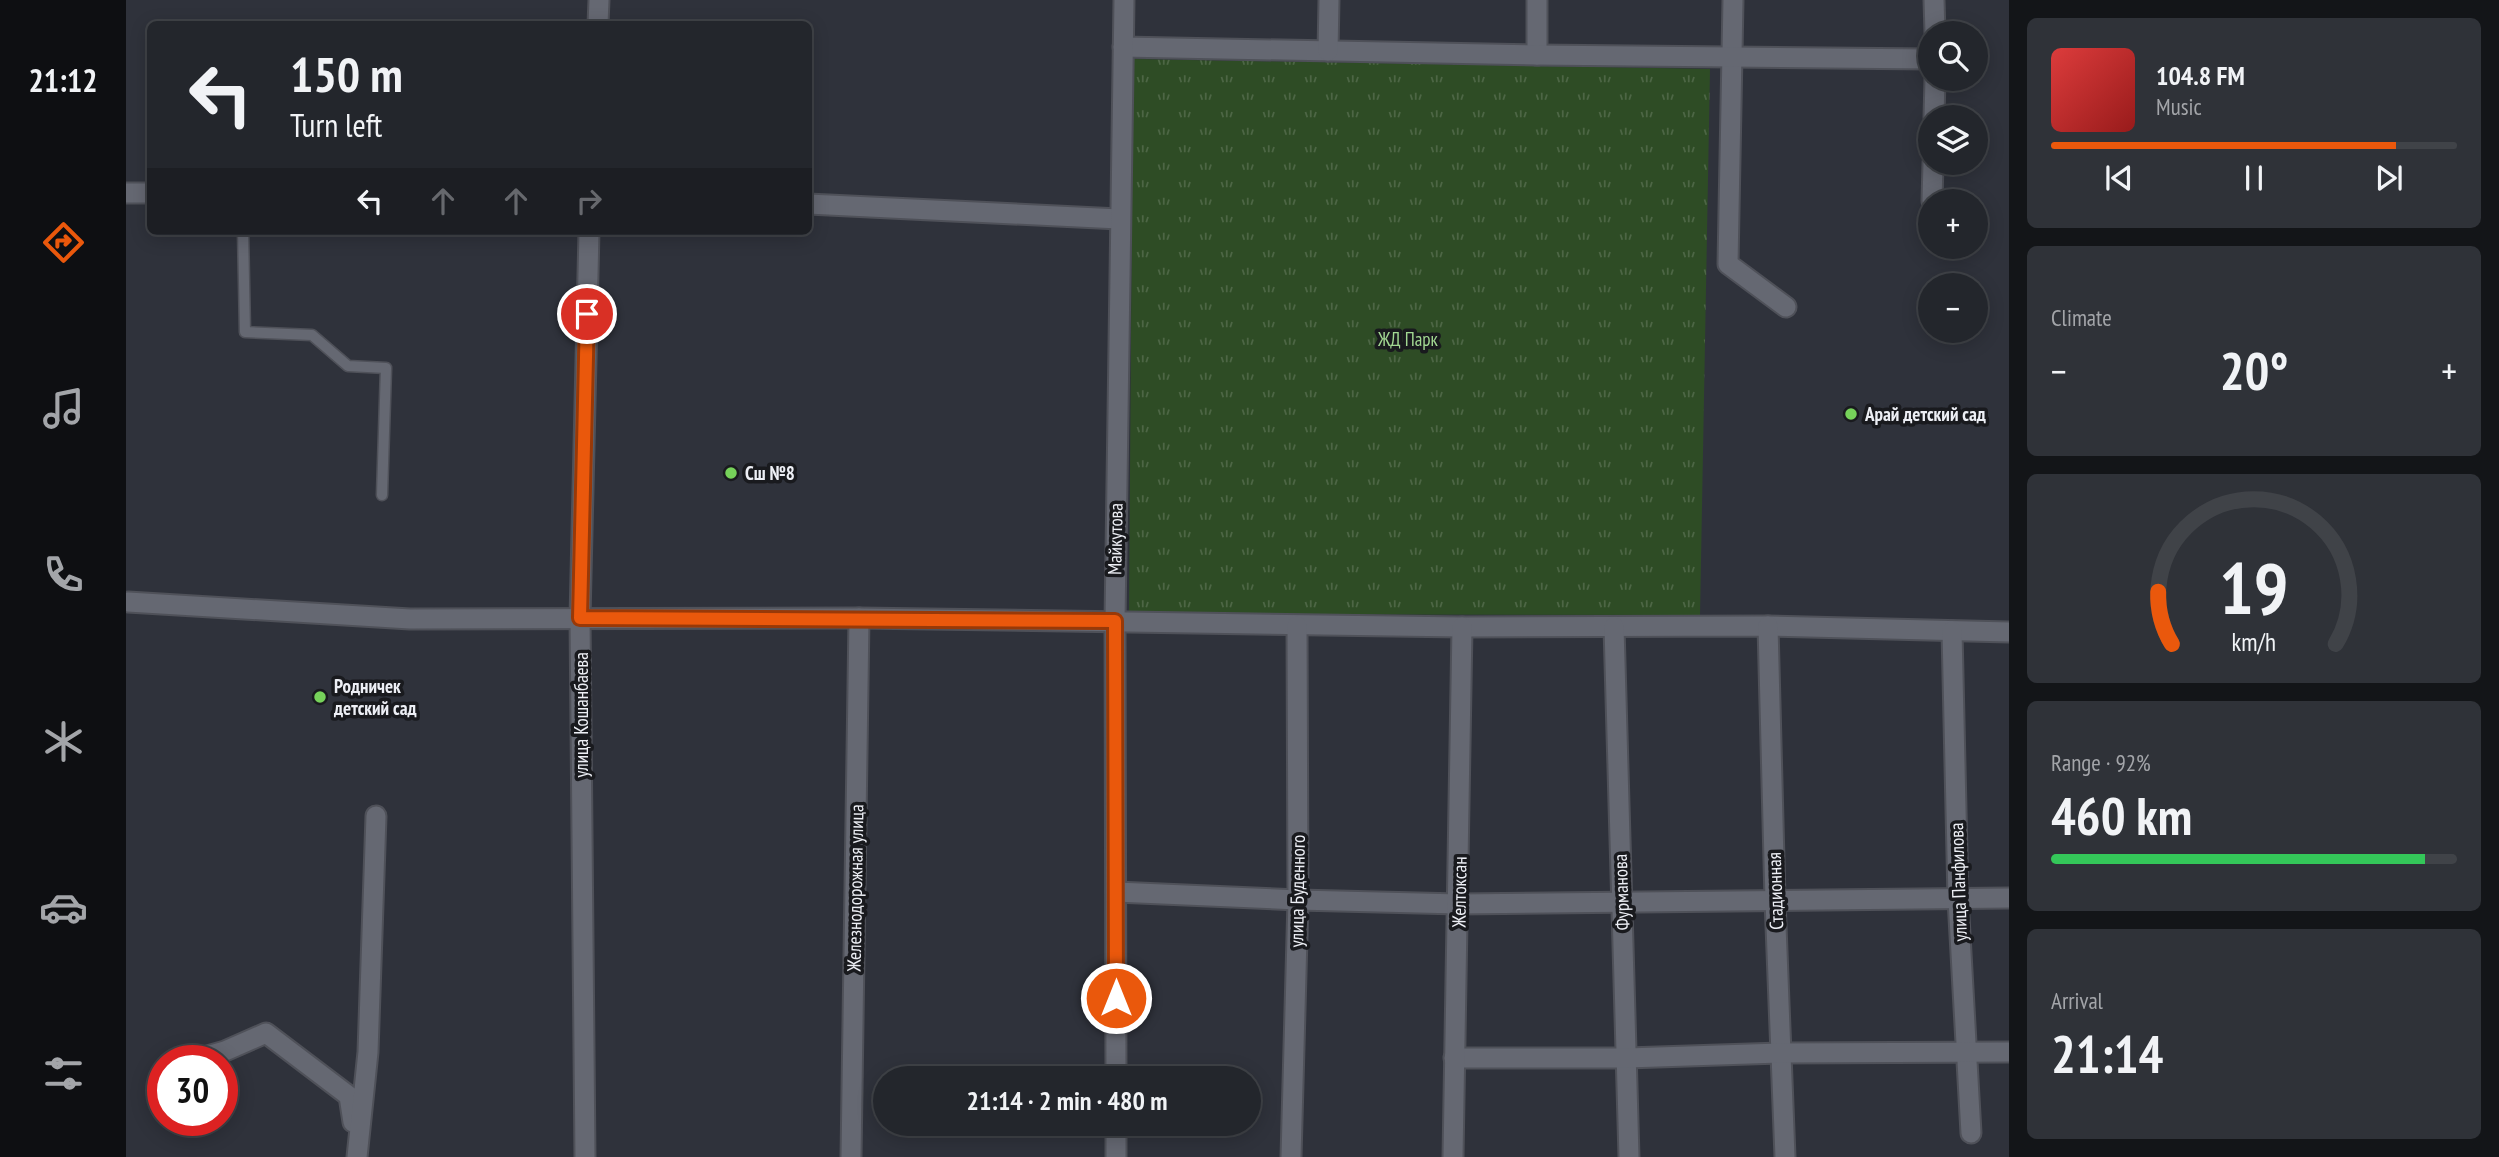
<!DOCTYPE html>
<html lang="en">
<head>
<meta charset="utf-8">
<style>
  :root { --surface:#23262c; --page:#2f3238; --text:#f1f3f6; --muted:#a3a5a9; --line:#404348; --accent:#ea580c }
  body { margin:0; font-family:"PT Sans Narrow",sans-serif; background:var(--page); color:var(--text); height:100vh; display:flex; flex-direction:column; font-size:26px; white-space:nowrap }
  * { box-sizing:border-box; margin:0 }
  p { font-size:23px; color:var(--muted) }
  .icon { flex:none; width:38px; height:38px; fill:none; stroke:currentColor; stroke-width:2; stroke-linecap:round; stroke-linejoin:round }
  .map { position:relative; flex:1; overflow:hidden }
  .panel { display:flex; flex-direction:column; gap:18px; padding:18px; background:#131518; width:490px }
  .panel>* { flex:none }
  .hud { position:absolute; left:21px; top:21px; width:665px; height:214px; border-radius:10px; box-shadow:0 4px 18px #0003,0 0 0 2px var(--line); background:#23262c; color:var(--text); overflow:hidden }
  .controls { position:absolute; left:1792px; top:21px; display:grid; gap:14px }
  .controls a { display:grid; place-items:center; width:70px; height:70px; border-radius:50%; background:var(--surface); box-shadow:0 4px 18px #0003,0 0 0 2px var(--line); font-size:35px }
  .speed { position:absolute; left:21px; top:1045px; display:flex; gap:14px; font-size:35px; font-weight:700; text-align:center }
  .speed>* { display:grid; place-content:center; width:91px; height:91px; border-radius:50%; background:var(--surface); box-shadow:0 4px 18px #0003,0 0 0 2px var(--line); line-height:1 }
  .speed .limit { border:10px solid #d22; background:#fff; color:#111 }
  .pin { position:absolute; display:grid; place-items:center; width:60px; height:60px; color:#fff; margin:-30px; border:4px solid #fff; border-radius:50%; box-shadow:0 2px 7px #0007 }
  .me { position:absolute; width:77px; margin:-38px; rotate:0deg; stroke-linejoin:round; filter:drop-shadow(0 0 5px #0008) }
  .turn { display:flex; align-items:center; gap:24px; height:147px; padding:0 28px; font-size:32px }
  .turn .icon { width:91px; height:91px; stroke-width:2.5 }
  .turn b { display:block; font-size:49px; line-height:60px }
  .lanes { display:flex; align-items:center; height:66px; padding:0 28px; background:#0003; justify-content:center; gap:35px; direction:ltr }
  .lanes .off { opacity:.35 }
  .big { font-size:52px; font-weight:800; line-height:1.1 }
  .panel .widget { flex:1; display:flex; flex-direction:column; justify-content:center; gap:10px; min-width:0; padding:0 24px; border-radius:10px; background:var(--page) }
  .panel .dial { align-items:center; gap:0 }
  .dial svg { height:182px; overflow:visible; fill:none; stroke:var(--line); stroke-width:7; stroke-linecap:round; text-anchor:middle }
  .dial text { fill:var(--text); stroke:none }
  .song { display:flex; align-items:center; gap:21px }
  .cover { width:84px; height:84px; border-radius:10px; background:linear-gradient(135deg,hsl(0 70% 55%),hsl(0 70% 35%)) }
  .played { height:7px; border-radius:4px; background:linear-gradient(90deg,var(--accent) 85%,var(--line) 85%) }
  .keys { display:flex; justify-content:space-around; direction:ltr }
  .heat { display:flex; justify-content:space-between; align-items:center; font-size:38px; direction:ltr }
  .charge { height:10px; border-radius:5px; background:linear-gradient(90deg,#34c759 92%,var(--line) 0) }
  .trip { position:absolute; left:747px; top:1066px; width:388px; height:70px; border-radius:35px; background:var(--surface); box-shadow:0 4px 18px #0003,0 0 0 2px var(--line); font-weight:800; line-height:70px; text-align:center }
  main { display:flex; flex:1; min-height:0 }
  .menu { display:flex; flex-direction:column; width:126px; justify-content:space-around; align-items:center; background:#0e0f12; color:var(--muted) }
  .menu .icon { width:49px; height:49px }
  .menu .on { color:var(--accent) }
  .menu b { font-size:32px; color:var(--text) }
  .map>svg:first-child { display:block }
  .park { fill:url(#park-tufts) }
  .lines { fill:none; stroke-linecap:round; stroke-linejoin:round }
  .lane-casing { stroke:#4f5159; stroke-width:13 }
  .street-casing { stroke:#4f5159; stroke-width:23 }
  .lane { stroke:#656872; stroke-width:10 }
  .street { stroke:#656872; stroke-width:19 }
  .route-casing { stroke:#983908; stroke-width:18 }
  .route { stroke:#ea580c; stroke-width:12 }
  .poi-dot { fill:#76d25a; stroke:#191a1e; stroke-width:2.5 }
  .labels { text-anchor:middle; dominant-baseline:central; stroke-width:7; stroke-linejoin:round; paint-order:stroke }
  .park-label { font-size:19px; fill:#a2d892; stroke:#191a1e }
  .poi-label { font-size:19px; font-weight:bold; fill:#edeff5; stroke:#191a1e; text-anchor:start }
  .street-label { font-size:19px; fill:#edeff5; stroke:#191a1e }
</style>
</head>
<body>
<main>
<nav class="menu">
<b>21:12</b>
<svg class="icon on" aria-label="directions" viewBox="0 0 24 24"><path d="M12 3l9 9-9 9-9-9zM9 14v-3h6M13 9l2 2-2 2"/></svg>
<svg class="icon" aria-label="music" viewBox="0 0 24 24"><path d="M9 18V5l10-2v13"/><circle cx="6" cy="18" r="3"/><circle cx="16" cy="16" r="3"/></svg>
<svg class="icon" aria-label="phone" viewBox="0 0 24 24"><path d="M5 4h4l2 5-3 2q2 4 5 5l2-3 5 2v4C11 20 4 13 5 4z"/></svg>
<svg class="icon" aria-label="climate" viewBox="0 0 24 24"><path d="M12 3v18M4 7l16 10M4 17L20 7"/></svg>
<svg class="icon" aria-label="car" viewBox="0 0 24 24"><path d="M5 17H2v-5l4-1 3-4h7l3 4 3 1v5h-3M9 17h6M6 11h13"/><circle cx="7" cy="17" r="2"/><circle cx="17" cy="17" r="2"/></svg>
<svg class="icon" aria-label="filters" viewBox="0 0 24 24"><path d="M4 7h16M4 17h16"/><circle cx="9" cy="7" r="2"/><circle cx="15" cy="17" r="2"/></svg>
</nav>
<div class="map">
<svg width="1883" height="1157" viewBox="0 0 1883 1157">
  <defs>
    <pattern id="park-tufts" width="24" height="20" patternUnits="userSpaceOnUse" patternTransform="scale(1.75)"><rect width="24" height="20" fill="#2e4c25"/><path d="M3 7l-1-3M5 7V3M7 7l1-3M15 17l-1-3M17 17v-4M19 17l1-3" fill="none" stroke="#4d6645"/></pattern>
  </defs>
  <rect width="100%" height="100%" fill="#2f323b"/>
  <path class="park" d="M1007,59L1584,69L1574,615L1003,614Z"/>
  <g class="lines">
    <g class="lane-casing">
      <path id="lane" d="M117,231L119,332L186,335L222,366L260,368L256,495"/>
    </g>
    <g class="street-casing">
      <g id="street">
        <path d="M1411,0V55"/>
        <path d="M1607,0L1602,264L1660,307"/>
        <path d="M1808,0L1809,33"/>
        <path d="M472,24L473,0"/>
        <path d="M997,47L1411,55L1804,59"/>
        <path d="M1202,51L1203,0"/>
        <path d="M1808,117L1809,79"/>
        <path d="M0,193H24"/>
        <path d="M1806,201L1807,163"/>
        <path d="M682,204L993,219"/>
        <path d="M2,602L284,619L733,618L1336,627L1642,626L1883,632"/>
        <path d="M1642,626L1649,900L1659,1157"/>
        <path d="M1488,627L1503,1157"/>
        <path d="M1826,631L1832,899L1845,1133"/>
        <path d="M990,892L1172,900L1333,904L1883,898"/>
        <path d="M1328,1058H1501L1655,1053L1883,1052"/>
        <path d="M67,1060L99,1051L140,1033L223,1096L227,1122"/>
        <path d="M990,1078L989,621L998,0"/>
        <path d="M231,1157L242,1052L250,816"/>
        <path d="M459,1157L454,618L463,231"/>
        <path d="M725,1157L733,618"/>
        <path d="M990,1157V1124"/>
        <path d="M1165,1157L1172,900L1171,626"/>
        <path d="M1327,1157L1336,627"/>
      </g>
    </g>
    <use href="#lane" class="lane"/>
    <use href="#street" class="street"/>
  </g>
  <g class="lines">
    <g class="route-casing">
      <path id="route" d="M461,314L454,618L989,621L990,998"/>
    </g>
    <use href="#route" class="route"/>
  </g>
  <g class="poi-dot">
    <circle cx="1725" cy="414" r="7"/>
    <circle cx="605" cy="473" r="7"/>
    <circle cx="194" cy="697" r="7"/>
  </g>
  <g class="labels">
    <g class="park-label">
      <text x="1282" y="339">ЖД Парк</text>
    </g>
    <g class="poi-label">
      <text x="1739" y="414">Арай детский сад</text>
      <text x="619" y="473">Сш №8</text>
      <text x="208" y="686">Родничек<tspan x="208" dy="22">детский сад</tspan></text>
    </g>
    <g class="street-label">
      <text transform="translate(989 539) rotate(-89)">Майкутова</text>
      <text transform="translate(455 715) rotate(-90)">улица Кошанбаева</text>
      <text transform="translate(1832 882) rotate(-92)">улица Панфилова</text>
      <text transform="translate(729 888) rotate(-89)">Железнодорожная улица</text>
      <text transform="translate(1171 891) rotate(-89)">улица Буденного</text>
      <text transform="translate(1649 891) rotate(-92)">Стадионная</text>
      <text transform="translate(1333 892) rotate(-89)">Желтоксан</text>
      <text transform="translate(1495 892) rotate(-92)">Фурманова</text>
    </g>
  </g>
</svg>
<div class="controls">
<a><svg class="icon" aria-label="search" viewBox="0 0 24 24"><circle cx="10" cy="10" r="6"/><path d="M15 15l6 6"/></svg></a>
<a><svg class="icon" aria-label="layers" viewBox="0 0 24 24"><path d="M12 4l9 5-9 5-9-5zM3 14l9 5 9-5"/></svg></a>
<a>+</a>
<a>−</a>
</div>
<div class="speed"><div class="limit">30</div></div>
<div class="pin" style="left:461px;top:314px;background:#d93025"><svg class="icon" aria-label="arrive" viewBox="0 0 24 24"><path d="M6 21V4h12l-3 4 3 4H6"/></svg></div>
<svg class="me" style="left:990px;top:998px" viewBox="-20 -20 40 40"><circle r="17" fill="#ea580c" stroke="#fff" stroke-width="3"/><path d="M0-11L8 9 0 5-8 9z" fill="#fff"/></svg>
<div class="trip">21:14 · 2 min · 480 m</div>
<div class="hud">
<div class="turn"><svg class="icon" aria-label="left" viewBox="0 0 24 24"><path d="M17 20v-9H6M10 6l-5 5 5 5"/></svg><div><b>150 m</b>Turn left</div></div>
<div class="lanes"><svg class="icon" aria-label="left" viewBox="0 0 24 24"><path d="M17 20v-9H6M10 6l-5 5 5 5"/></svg><svg class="icon off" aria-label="ahead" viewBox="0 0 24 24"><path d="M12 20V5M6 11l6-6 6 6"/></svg><svg class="icon off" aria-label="ahead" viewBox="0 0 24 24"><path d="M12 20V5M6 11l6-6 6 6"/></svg><svg class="icon off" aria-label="right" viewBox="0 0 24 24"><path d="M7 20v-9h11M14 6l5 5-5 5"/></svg></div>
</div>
</div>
<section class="panel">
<div class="widget">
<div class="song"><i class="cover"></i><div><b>104.8 FM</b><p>Music</p></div></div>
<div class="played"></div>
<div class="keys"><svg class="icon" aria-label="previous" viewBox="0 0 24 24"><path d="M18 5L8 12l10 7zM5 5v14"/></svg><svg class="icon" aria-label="pause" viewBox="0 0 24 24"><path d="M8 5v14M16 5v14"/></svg><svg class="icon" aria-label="next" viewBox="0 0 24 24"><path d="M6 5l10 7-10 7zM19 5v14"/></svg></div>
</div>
<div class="widget"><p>Climate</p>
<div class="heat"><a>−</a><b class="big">20°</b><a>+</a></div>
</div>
<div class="widget dial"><svg viewBox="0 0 100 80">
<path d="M14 69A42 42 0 1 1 86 69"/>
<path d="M14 69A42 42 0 0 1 8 46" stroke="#ea580c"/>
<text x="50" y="56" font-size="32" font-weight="700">19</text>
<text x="50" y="72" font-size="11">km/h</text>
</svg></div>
<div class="widget"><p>Range · 92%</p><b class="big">460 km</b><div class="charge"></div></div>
<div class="widget"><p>Arrival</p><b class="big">21:14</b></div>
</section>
</main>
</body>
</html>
